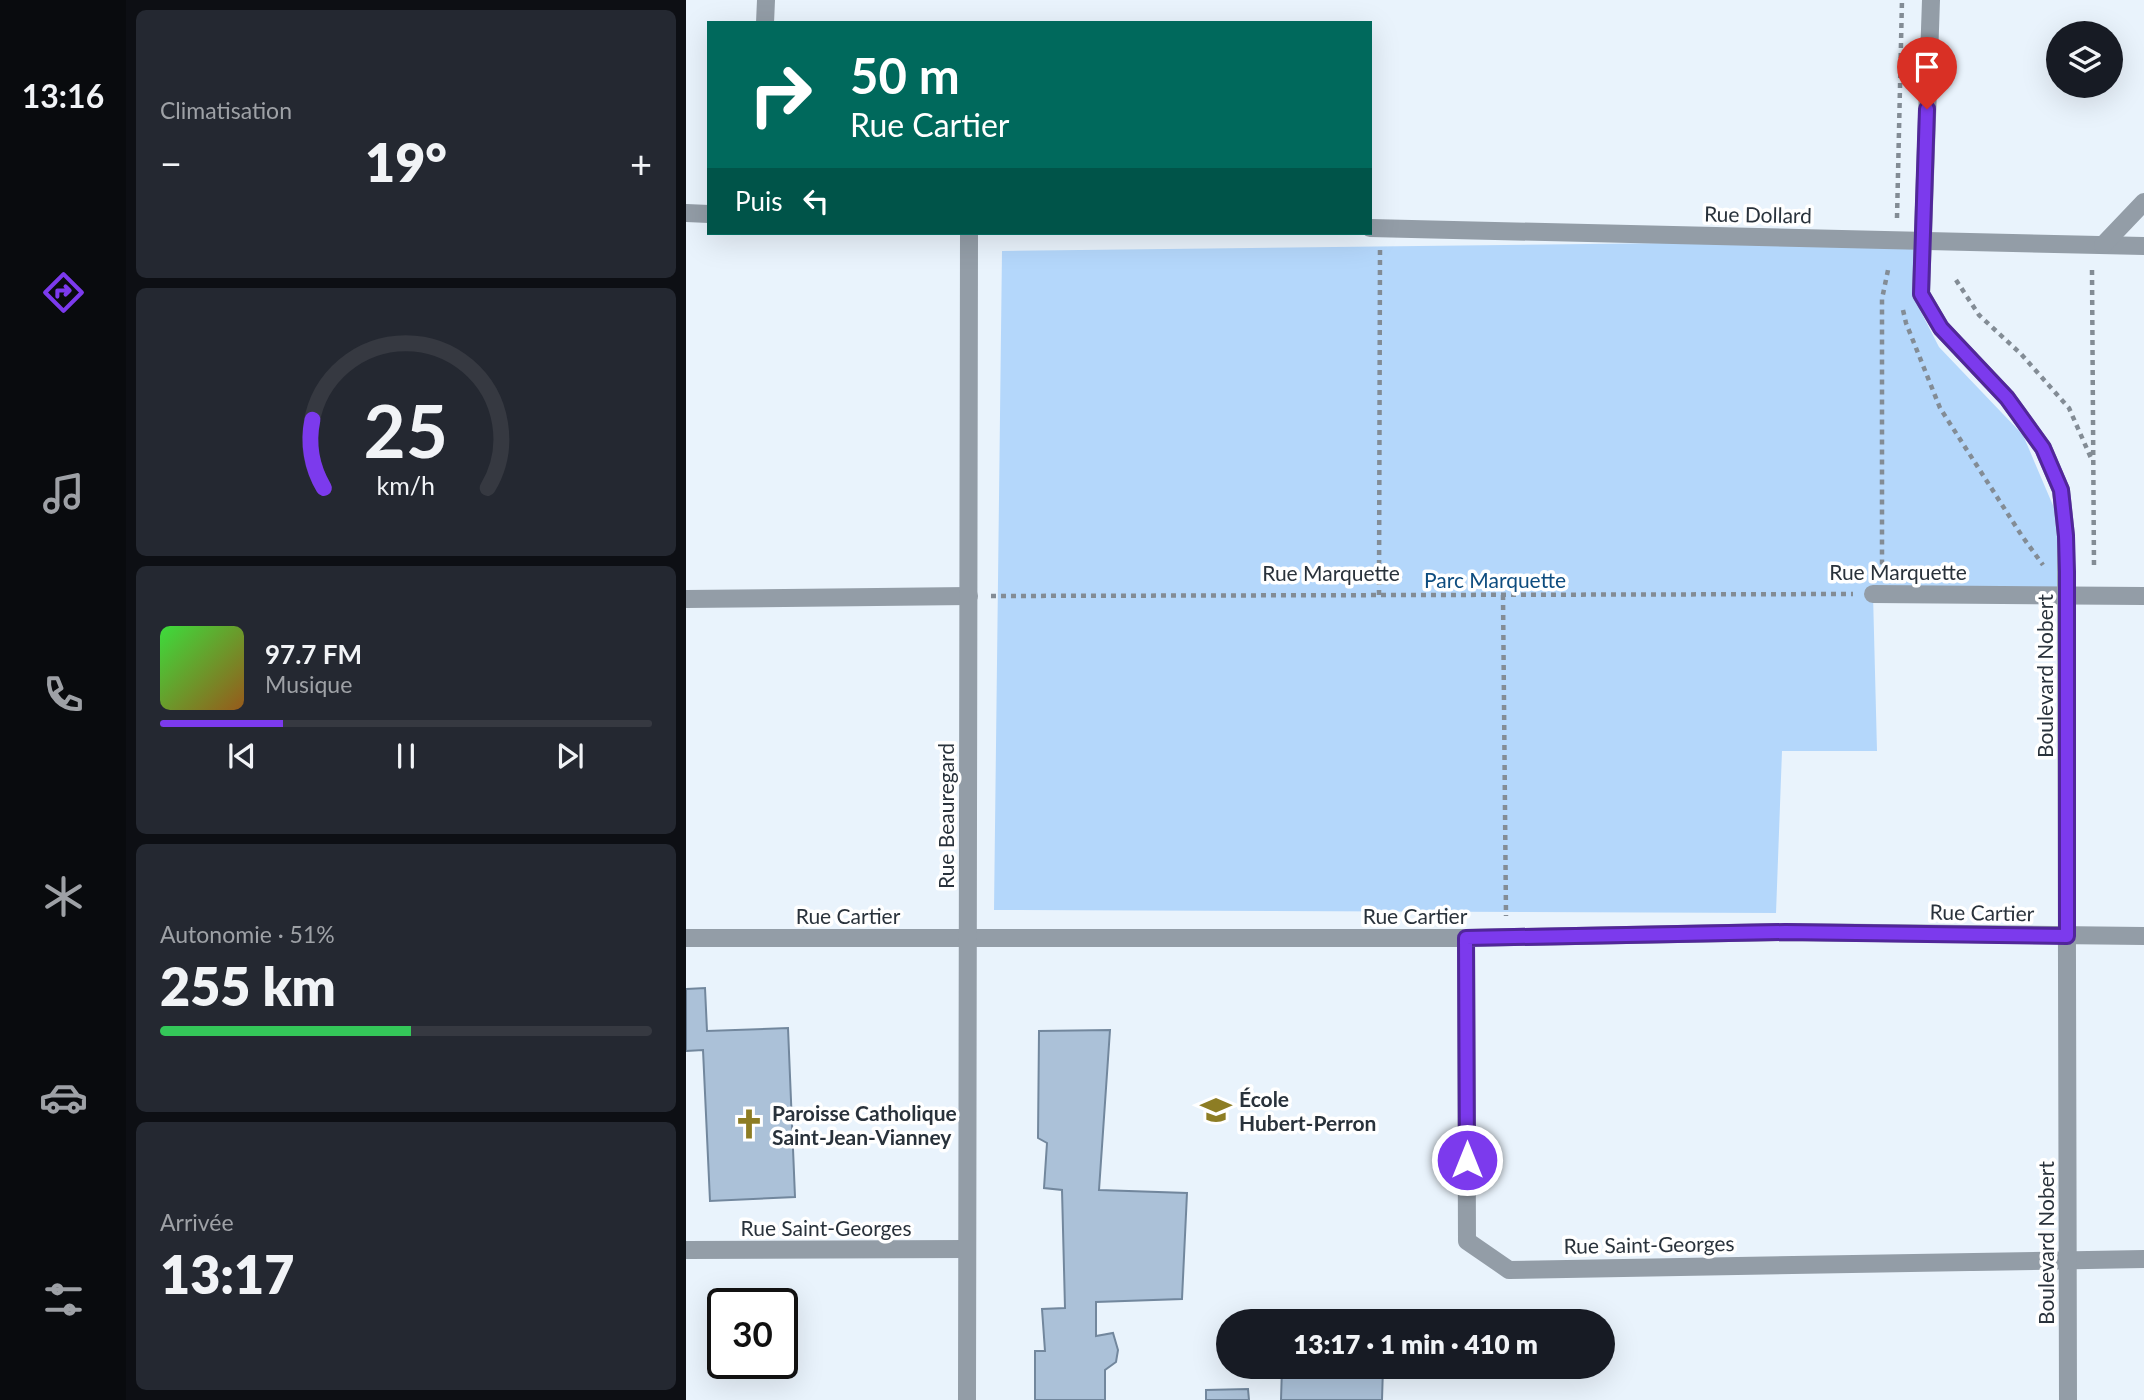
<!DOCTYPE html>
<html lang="fr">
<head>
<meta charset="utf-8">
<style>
  :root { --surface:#171b24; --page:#242831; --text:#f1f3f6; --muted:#9ea1a6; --line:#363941; --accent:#7c3aed }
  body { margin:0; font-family:Lato,sans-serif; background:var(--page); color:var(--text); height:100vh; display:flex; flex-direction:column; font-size:26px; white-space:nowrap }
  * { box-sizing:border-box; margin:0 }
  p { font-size:23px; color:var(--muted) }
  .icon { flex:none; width:38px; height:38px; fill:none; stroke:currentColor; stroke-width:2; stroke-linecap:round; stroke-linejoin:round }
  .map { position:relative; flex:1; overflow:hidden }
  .drawer { display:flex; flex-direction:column; gap:10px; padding:10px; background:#0d0f14; width:560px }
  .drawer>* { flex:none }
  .top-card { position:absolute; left:21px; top:21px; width:665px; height:214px; border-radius:0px; box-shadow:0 7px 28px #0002; background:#00695c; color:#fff; overflow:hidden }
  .controls { position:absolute; left:1360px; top:21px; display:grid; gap:14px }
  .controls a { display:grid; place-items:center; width:77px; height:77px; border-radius:50%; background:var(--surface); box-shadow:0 7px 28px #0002; font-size:35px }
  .speed { position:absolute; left:21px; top:1288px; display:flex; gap:14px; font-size:35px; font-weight:700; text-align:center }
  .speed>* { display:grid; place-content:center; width:91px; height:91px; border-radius:50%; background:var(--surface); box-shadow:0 7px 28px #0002; line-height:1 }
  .speed .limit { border:4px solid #111; border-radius:10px; background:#fff; color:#111 }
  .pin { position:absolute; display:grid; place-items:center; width:60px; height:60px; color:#fff; margin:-72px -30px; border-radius:50% 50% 50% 0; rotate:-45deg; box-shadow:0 0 7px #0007 }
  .pin .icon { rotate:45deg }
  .me { position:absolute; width:77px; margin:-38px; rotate:0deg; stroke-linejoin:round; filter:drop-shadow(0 0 5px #0008) }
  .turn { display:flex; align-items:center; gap:24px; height:147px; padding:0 28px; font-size:32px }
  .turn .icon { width:91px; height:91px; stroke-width:2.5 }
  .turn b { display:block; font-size:49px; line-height:60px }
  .then { display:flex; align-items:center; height:66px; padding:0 28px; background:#0003; gap:14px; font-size:26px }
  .big { font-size:52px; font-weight:800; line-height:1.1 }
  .drawer .widget { flex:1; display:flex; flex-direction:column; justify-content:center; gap:10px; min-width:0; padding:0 24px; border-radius:10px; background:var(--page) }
  .drawer .dial { align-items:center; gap:0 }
  .dial svg { height:182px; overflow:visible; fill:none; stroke:var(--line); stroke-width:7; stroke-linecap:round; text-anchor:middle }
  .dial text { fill:var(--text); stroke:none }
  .song { display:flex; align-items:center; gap:21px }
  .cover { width:84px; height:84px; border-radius:10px; background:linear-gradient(135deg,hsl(120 70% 55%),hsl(30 70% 35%)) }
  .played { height:7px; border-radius:4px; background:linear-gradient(90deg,var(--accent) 25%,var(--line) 25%) }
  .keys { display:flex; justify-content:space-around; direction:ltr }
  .heat { display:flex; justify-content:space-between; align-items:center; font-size:38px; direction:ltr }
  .charge { height:10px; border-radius:5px; background:linear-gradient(90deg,#34c759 51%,var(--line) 0) }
  .trip { position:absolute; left:530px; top:1309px; width:399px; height:70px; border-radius:35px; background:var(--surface); box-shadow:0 7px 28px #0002; font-weight:800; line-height:70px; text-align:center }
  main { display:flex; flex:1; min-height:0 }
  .dock { display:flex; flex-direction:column; width:126px; justify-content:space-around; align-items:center; background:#090b0e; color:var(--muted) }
  .dock .icon { width:49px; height:49px }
  .dock .active { color:var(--accent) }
  .dock b { font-size:32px; color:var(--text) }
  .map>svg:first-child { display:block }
  .green { fill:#b4d7fb }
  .building { fill:#abc1d8; stroke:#72879d; stroke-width:2 }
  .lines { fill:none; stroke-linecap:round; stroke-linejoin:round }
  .path { stroke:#838c95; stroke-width:4.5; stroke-dasharray:5 5; stroke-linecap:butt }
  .minor { stroke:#939da7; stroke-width:18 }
  .tertiary { stroke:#939da7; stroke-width:18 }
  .route-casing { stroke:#51269a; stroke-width:18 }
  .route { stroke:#7c3aed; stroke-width:12 }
  .labels { text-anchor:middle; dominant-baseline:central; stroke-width:7; stroke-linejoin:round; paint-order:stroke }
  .street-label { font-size:21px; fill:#29323b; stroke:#fff }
  .park-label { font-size:21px; fill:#0d4c7f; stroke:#fff }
  .poi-label { font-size:21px; font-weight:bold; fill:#29323b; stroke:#fff; text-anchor:start }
</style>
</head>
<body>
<main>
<nav class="dock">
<b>13:16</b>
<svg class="icon active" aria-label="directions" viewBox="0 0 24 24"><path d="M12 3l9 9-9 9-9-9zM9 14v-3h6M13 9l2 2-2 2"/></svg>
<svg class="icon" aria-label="music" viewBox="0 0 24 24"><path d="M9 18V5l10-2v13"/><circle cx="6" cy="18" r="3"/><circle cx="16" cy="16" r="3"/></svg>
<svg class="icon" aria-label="phone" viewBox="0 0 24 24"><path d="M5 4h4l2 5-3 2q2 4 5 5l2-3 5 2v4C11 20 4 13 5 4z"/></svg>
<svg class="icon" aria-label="climate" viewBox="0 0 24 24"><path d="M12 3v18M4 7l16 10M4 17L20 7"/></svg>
<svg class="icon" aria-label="car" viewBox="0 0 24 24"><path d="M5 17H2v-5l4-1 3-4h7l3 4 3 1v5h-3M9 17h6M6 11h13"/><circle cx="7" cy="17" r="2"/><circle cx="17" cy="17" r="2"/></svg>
<svg class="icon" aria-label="filters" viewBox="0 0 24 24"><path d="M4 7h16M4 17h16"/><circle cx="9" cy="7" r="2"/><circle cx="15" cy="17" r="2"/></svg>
</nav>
<section class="drawer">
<div class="widget"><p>Climatisation</p>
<div class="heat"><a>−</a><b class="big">19°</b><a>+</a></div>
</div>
<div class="widget dial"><svg viewBox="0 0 100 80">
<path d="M14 69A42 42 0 1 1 86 69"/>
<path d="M14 69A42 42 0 0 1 9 39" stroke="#7c3aed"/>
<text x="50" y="56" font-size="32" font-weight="700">25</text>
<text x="50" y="72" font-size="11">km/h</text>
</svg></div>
<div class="widget">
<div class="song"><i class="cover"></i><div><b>97.7 FM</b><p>Musique</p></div></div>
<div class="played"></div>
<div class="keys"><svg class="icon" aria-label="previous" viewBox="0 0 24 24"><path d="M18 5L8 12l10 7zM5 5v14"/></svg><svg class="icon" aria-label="pause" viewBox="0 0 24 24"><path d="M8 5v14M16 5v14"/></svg><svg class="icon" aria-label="next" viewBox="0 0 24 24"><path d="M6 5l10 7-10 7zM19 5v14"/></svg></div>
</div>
<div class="widget"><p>Autonomie · 51%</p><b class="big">255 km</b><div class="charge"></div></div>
<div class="widget"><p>Arrivée</p><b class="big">13:17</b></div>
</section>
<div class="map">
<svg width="1458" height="1400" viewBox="0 0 1458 1400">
  <rect width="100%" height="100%" fill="#e9f3fc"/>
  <path class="green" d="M1237,240L1234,310L1253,347L1337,435L1380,536L1381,596L1187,594L1191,751H1096L1090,913L308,910L316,251Z"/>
  <g class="building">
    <path d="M19,988L21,1031L102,1028L109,1197L24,1201L17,1050L0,1051V989Z"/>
    <path d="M424,1030L413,1190L501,1193L496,1299L410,1302V1336L427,1333L432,1350L430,1362L419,1370V1400H349V1351H359L356,1309L379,1308L376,1190L358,1188L361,1143L352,1138L353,1031Z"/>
    <path d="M681,1314V1321H620V1317Z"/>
    <path d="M596,1367H697L696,1400H595Z"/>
    <path d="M562,1389L563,1400H520V1390Z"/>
  </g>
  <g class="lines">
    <g class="path">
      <path d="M1211,218L1216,0"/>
      <path d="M1406,270L1408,568"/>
      <path d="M1270,280L1293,315L1335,354L1383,408L1405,458"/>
      <path d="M1217,310L1220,323L1254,408L1336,536L1357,565"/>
      <path d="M1193,574L1196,565V299L1202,270"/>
      <path d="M693,595L694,249"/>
      <path d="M817,595L820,916"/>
      <path d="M305,596L1167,594"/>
    </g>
    <g class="minor">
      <path d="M79,23L80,0"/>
      <path d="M0,213L23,214"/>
      <path d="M684,228L1458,246"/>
      <path d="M1417,245L1458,202"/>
      <path d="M1187,594L1458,596"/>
      <path d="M0,599L283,596"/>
      <path d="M0,938H780L1099,932L1458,936"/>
      <path d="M780,938L781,1241L823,1270L1458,1259"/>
      <path d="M0,1250L281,1249"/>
      <path d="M281,1400L283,233"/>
    </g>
    <path class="tertiary" d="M1245,0L1235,294L1255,328L1321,398L1357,448L1375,490L1380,536L1382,1400"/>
  </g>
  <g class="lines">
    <g class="route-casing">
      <path id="route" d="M781,1160L780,938L1099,932L1381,936V572L1380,536L1375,490L1357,448L1321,398L1255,328L1235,294L1241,109"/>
    </g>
    <use href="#route" class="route"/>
  </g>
  <defs>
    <g id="school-bare" transform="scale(2.415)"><path d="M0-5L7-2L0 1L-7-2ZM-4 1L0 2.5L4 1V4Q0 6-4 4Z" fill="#8d7d24" stroke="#fff" stroke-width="2.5" paint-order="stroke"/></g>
    <g id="church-bare" transform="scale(2.415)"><path d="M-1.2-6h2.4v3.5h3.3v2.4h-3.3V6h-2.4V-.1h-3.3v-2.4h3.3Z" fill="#8d7d24" stroke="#fff" stroke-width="2.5" paint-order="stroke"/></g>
  </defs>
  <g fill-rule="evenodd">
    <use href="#school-bare" x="530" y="1110"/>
    <use href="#church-bare" x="63" y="1124"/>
  </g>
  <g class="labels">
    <g class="street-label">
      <text transform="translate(1072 214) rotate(1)">Rue Dollard</text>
      <text x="1212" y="571">Rue Marquette</text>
      <text x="645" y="572">Rue Marquette</text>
      <text transform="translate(1358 676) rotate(-90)">Boulevard Nobert</text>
      <text transform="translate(259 816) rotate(-90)">Rue Beauregard</text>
      <text transform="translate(1296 912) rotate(1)">Rue Cartier</text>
      <text x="162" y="915">Rue Cartier</text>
      <text x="729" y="915">Rue Cartier</text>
      <text x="140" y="1227">Rue Saint-Georges</text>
      <text transform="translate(1359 1243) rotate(-90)">Boulevard Nobert</text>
      <text transform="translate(963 1244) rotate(-1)">Rue Saint-Georges</text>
    </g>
    <g class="park-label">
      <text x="809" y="579">Parc Marquette</text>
    </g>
    <g class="poi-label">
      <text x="553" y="1098">École<tspan x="553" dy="24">Hubert-Perron</tspan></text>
      <text x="86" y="1112">Paroisse Catholique<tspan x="86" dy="24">Saint-Jean-Vianney</tspan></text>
    </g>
  </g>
</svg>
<div class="controls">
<a><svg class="icon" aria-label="layers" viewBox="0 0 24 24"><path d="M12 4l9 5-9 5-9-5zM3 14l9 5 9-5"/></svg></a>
</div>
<div class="speed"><div class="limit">30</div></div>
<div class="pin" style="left:1241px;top:109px;background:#d93025"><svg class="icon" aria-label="arrive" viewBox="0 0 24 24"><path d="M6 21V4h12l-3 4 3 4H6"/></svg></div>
<svg class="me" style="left:781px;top:1160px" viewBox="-20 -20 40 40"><circle r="17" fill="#7c3aed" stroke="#fff" stroke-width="3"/><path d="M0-11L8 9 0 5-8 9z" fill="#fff"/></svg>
<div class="trip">13:17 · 1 min · 410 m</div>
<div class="top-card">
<div class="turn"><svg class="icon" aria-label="right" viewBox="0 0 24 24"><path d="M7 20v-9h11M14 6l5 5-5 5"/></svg><div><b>50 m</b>Rue Cartier</div></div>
<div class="then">Puis<svg class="icon" aria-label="left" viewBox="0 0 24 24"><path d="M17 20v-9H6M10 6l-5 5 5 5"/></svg></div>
</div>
</div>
</main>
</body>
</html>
